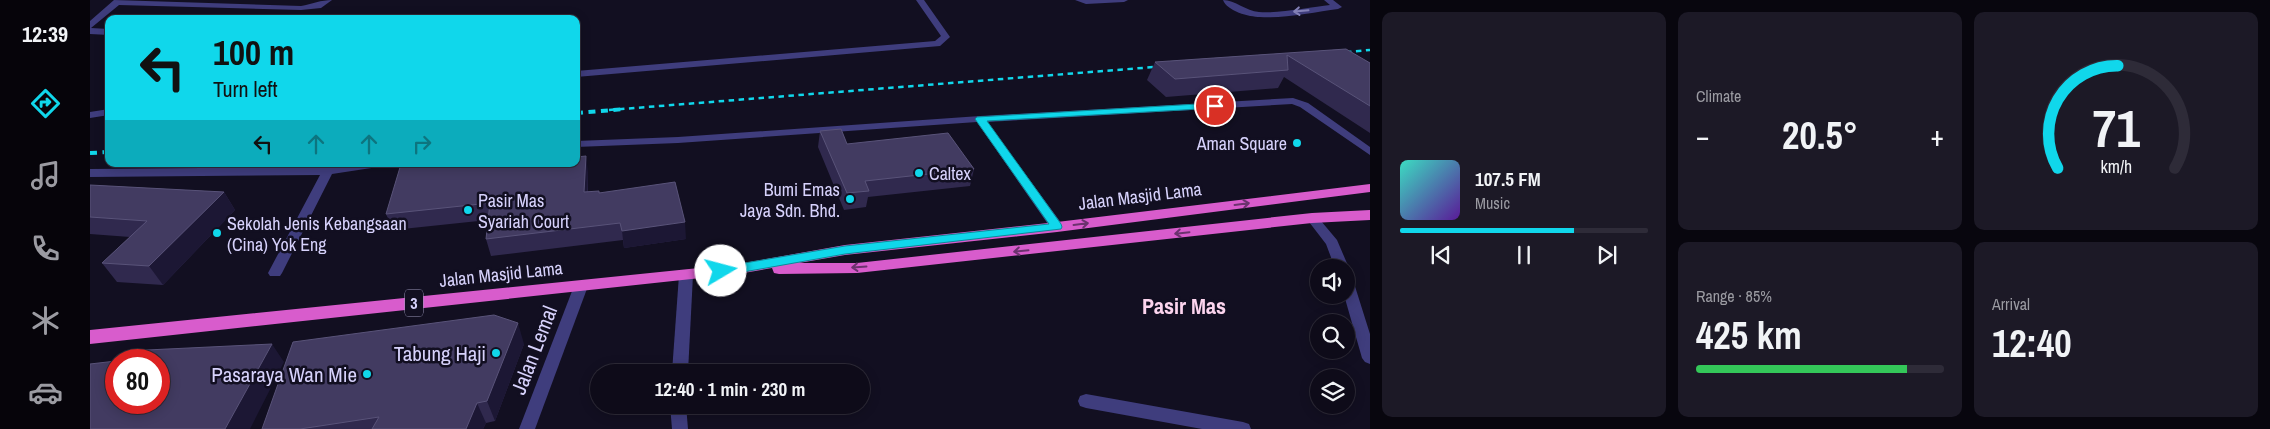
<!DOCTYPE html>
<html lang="en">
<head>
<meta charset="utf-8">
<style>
  :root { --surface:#0e0b19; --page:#1c1926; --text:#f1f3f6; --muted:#9b9ba2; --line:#2e2b38; --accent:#10d7eb }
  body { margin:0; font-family:"Archivo Narrow",sans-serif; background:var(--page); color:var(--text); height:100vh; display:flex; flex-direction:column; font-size:19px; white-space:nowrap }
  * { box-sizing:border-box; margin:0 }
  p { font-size:16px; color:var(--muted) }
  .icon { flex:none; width:28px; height:28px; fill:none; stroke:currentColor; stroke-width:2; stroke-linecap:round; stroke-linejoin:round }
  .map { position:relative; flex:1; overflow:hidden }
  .panel { display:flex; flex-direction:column; gap:12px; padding:12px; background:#08060e; width:900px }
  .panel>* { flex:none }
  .hud { position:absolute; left:15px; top:15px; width:475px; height:152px; border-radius:10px; box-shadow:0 2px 12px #0003,0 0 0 1px var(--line); background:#10d7eb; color:#111; overflow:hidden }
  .controls { position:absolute; left:1220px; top:259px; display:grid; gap:10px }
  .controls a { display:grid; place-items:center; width:45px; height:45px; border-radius:50%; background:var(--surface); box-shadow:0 2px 12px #0003,0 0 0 1px var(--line); font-size:25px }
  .speed { position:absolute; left:15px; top:349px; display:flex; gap:10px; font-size:25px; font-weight:700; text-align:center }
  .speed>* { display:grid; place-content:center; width:65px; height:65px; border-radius:50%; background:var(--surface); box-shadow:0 2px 12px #0003,0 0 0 1px var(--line); line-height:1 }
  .speed .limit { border:8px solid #d22; background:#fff; color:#111 }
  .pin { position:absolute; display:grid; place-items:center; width:42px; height:42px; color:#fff; margin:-21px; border:2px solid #fff; border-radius:50%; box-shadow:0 1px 5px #0007 }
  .me { position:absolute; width:55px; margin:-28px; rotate:82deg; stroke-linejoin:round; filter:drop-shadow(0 0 4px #0008) }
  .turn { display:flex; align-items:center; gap:18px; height:105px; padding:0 25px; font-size:22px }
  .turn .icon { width:65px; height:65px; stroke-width:2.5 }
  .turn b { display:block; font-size:35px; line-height:42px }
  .lanes { display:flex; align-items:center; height:48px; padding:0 25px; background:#0003; justify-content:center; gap:25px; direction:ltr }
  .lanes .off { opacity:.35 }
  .big { font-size:38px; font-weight:700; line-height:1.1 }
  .panel .tile { flex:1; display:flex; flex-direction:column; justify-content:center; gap:8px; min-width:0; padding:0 18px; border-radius:10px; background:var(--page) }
  .panel .dial { align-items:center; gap:0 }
  .dial svg { height:130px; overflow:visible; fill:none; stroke:var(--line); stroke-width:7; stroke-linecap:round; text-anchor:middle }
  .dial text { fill:var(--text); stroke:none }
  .song { display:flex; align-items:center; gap:15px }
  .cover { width:60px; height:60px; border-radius:8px; background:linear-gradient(135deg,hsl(170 70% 55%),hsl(270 70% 35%)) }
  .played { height:5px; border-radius:2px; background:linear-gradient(90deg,var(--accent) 70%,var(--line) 70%) }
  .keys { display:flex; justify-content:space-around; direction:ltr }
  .heat { display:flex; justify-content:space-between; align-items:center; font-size:28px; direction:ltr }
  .charge { height:8px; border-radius:4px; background:linear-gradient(90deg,#34c759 85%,var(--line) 0) }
  .panel .tiles { flex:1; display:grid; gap:12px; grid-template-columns:repeat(3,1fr) }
  .tile:first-child { grid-row:span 2 }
  .trip { position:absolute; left:500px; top:364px; width:280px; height:50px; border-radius:25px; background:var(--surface); box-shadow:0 2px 12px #0003,0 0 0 1px var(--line); font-weight:700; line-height:50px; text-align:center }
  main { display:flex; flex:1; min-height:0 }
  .menu { display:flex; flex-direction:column; width:90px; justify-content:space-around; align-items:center; background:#06040a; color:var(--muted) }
  .menu .icon { width:35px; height:35px }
  .menu .selected { color:var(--accent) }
  .menu b { font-size:22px; color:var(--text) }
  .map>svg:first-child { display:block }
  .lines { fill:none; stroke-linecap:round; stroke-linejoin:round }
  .service { fill:#3f3d7d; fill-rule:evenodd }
  .minor { fill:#3f3d7d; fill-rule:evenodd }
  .trunk { fill:#d85ccc; fill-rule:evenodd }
  .rail-far1 { stroke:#10d7eb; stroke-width:2.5; stroke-dasharray:5.5 4.5; stroke-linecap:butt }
  .rail { stroke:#10d7eb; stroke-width:4; stroke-dasharray:7 5.5; stroke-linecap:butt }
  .wall { fill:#30294e }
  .shaded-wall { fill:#1c1734 }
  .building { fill:#423b61; stroke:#595379 }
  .oneway { stroke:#8380b6 }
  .oneway2 { stroke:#6b326e }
  .route { fill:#10d7eb; stroke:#0a8c99 }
  .poi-dot { fill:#10d7eb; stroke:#120f21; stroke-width:2 }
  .labels { text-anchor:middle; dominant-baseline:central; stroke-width:5; stroke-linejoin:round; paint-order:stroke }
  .shield { fill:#120f21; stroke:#9c98ba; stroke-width:1 }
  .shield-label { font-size:16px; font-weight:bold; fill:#d7d2fc }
  .poi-label { font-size:18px; fill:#d7d2fc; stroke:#120f21; text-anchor:start }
  .street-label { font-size:18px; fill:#d7d2fc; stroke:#120f21 }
  .near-street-label { font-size:21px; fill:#d7d2fc; stroke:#120f21 }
  .near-poi-label { font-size:21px; fill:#d7d2fc; stroke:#120f21; text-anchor:end }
  .district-label { font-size:22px; font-weight:bold; fill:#fcd4ee; stroke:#120f21 }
</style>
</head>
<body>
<main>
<nav class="menu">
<b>12:39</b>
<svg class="icon selected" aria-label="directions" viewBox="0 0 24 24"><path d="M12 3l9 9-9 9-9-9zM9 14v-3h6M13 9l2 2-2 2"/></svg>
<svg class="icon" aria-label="music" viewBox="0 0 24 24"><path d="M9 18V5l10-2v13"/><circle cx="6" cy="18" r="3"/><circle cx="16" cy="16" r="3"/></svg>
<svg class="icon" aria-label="phone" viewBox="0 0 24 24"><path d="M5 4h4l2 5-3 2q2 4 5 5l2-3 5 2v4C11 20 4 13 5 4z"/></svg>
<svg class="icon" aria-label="climate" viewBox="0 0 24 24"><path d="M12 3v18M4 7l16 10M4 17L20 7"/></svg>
<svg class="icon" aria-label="car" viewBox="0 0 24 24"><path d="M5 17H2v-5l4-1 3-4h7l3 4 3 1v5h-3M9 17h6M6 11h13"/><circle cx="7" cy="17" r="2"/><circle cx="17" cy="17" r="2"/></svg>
</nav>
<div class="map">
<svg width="1280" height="429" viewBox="0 0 1280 429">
  <rect width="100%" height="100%" fill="#120f21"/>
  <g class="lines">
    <g class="service">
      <path d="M985,0H1038L1034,2L996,4Z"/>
      <path d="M1133,0C1145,0 1156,11 1169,12C1186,14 1222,7 1240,5L1234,0H1243L1252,7L1248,9C1226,12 1191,19 1170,17C1159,17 1137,11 1133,0Z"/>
      <path d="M1203,98L1218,103L1280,147V155L1210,107L1202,104L897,122L972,224L973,227L967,231L962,230L887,122L588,143L486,147V141L588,137L890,116Z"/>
      <path d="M265,164H294L288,167L242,174L192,273L190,276H180L178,273L230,175L0,177V169L238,167Z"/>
    </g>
    <g class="minor">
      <path d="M24,0L211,6C222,4 231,0 242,0L231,8L211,10L29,5L1,28L19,29V35L0,34V21Z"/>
      <path d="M826,0H834L860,37L850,46L486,77V71L845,41L851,36Z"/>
      <path d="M19,109V115L0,118V112Z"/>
      <path d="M1222,214L1226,215L1247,240L1259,268L1257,271L1256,268H1245L1236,244L1216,218Z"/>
      <path d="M596,270L601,271L603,275L598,372H582L589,275L591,271Z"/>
      <path d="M1256,275L1261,276L1263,280L1280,334V364L1275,362L1272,358L1254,295H1256Z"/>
      <path d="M491,281L496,282L498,286L445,429H429L484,286L486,282Z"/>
      <path d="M996,394L1153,422L1159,424L1161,429H1112L996,408L990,406L988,401L990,396Z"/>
      <path d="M580,405H596L598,429H582Z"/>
    </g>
    <path class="trunk" d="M1280,184V192L967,232L755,255L709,263H767L1222,213L1280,210V220L1222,223L767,273L689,274L684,273L682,268L648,274L0,344V330L648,264L755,245L967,222Z"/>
    <g class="rail-far1">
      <path d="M1246,53L1280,50"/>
      <path d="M519,110L1077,66"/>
    </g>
    <g class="rail">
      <path d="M486,113L535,109"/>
      <path d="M0,153L19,152"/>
    </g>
  </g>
  <g class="wall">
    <path d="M1256,49L1280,63V133L1194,77L1188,88L1076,97L1057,80L1065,62Z"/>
    <path d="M730,131L757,144L884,169L880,186L778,197L776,207L754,210L728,147Z"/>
    <path d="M498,172V192H509L596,239L534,248L533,240L401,256L396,239L398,220L303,230L296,214Z"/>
    <path d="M0,185L134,192L145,210L73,285L27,282L12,263L40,237L0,234Z"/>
    <path d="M434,344L405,421L396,423L393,429H172Z"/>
  </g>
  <g class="shaded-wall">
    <path d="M496,156L498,172L497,208L494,192Z"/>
    <path d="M134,192L145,210L73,285L59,266Z"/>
    <path d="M595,222L596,239L534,248L532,231Z"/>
    <path d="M428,323L434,344L405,421L397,401Z"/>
    <path d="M182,344L194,362L160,429H135Z"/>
    <path d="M387,403L396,423L393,429H376Z"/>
  </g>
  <g class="building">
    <path d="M1256,49L1280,63V106L1197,55L1198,70L1085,79L1065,62Z"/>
    <path d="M751,129L757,144L858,133L884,169L775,181L779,191L757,193L730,131Z"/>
    <path d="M496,156L494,192L509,191V193L585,182L595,222L532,231L530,223L396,239L400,203L296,214L311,164H486V157Z"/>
    <path d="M0,185L134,192L59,266L12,263L57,221L0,217Z"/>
    <path d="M404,315L428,323L397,401L387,403L376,429H282L289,417L210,429H172L203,342Z"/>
    <path d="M182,344L135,429H0V364L26,361V402H69V360H29L36,351Z"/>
  </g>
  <defs><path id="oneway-shaft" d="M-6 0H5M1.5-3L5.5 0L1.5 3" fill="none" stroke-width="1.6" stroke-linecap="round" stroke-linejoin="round" transform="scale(1.25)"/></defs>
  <use class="oneway" href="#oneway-shaft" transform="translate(1211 11) rotate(175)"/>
  <g class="oneway2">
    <use href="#oneway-shaft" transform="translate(1152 204) rotate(-7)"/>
    <use href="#oneway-shaft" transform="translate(991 224) rotate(-7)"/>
    <use href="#oneway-shaft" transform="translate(1092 233) rotate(174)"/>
    <use href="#oneway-shaft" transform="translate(931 251) rotate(174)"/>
    <use href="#oneway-shaft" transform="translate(769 267) rotate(176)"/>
  </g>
  <path class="route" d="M1125,103L1128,104V108L897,121L971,224L972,227L971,229L755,254L631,276L624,271L631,267L755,246L959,224L885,119L887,117Z"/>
  <g class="poi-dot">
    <circle cx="1207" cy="143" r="5"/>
    <circle cx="829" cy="173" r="5"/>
    <circle cx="760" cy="199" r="5"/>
    <circle cx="378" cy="210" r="5"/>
    <circle cx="127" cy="233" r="5"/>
    <circle cx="406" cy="353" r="5"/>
    <circle cx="277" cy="374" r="5"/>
  </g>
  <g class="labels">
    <rect class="shield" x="315" y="289.5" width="18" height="27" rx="4"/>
    <g class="shield-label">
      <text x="324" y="303">3</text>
    </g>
    <g class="poi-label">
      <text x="1197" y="143" text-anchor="end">Aman Square</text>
      <text x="839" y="173">Caltex</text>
      <text x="750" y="189" text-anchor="end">Bumi Emas<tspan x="750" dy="21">Jaya Sdn. Bhd.</tspan></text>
      <text x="388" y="200">Pasir Mas<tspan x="388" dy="21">Syariah Court</tspan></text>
      <text x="137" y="223">Sekolah Jenis Kebangsaan<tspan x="137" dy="21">(Cina) Yok Eng</tspan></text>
    </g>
    <g class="street-label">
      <text transform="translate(1050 196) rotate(-7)">Jalan Masjid Lama</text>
      <text transform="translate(411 274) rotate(-6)">Jalan Masjid Lama</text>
    </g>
    <g class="near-street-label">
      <text transform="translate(444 350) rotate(-69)">Jalan Lemal</text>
    </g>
    <g class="near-poi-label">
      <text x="396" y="353">Tabung Haji</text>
      <text x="267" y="374">Pasaraya Wan Mie</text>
    </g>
    <g class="district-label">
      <text x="1094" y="306">Pasir Mas</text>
    </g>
  </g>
</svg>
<div class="controls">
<a><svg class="icon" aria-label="sound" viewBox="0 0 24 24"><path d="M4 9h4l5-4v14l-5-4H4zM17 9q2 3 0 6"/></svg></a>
<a><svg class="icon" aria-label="search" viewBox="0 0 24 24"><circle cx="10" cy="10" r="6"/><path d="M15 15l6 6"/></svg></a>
<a><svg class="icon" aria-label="layers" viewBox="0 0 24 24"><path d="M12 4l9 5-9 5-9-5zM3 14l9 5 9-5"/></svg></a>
</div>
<div class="speed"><div class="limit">80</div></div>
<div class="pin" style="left:1125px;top:106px;background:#d93025"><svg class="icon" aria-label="arrive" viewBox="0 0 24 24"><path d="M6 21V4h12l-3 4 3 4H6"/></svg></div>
<svg class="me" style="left:631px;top:271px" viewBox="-20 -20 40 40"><circle r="19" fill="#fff"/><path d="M0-13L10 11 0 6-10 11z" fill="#10d7eb"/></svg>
<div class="trip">12:40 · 1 min · 230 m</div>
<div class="hud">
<div class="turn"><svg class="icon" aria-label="left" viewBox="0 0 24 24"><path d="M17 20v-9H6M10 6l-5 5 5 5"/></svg><div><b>100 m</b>Turn left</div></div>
<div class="lanes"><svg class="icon" aria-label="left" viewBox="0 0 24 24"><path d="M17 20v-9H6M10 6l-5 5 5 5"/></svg><svg class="icon off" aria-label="ahead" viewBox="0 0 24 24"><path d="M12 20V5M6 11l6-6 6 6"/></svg><svg class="icon off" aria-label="ahead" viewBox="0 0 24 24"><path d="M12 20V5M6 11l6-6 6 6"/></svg><svg class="icon off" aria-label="right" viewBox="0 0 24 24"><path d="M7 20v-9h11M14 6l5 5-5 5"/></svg></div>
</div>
</div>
<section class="panel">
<div class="tiles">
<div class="tile">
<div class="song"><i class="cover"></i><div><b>107.5 FM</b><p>Music</p></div></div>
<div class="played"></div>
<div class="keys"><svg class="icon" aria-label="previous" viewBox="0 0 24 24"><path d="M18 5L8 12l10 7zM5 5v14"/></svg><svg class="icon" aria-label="pause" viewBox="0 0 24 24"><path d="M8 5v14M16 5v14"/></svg><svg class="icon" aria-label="next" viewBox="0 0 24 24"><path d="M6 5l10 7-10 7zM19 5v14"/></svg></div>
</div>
<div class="tile"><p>Climate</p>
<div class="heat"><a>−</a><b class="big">20.5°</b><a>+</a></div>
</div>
<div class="tile dial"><svg viewBox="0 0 100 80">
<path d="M14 69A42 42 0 1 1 86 69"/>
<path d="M14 69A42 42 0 0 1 51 6" stroke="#10d7eb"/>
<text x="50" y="56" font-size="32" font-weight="700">71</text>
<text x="50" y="72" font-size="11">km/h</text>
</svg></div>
<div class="tile"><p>Range · 85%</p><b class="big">425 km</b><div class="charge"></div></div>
<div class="tile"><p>Arrival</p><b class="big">12:40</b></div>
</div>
</section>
</main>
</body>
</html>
